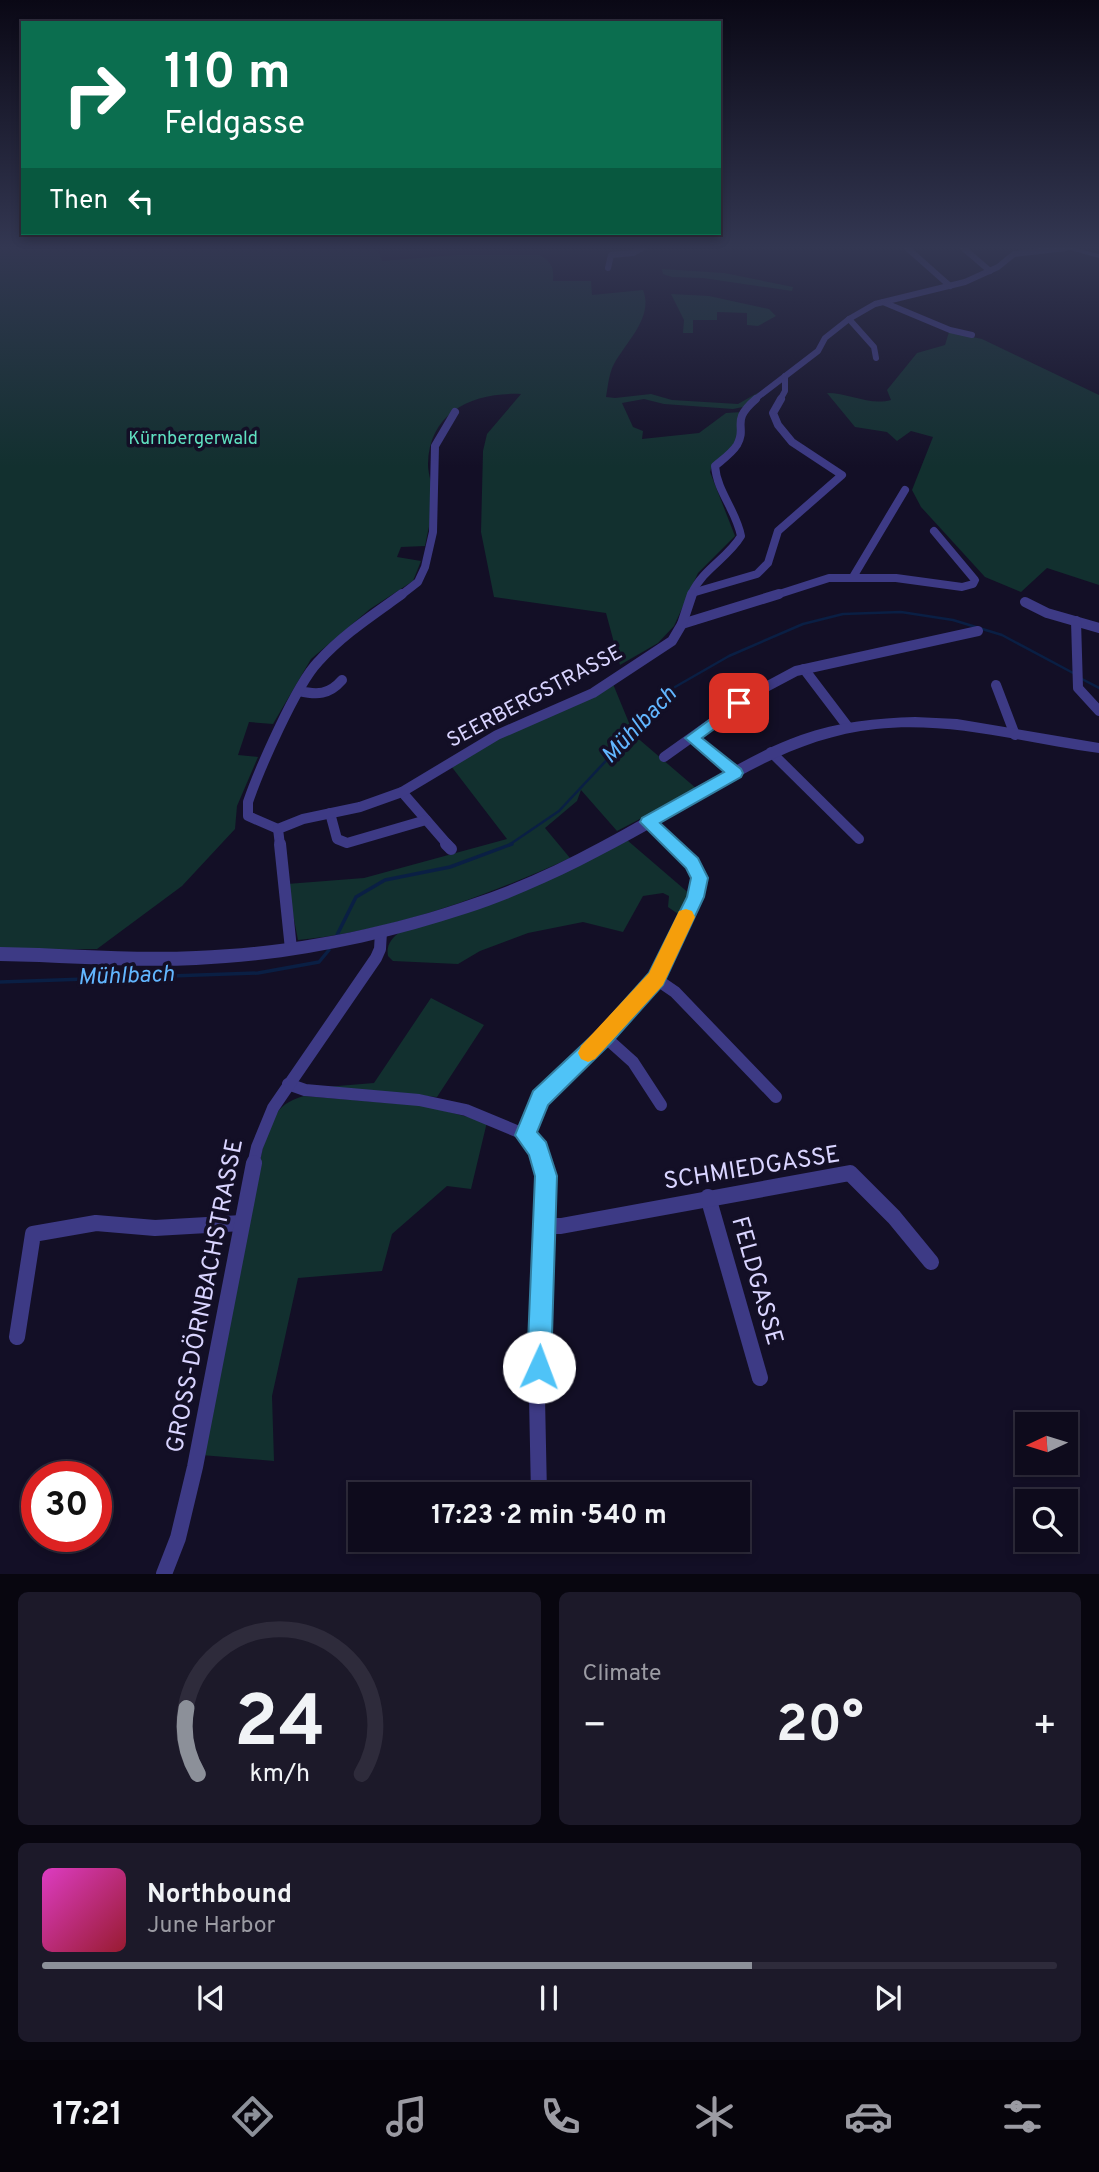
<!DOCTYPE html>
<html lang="en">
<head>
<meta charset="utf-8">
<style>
  :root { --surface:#0e0b1c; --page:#1c1929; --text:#f1f3f6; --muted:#9b9ba3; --line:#2e2b3b; --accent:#8c9099 }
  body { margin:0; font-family:Overpass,sans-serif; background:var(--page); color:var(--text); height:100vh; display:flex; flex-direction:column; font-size:26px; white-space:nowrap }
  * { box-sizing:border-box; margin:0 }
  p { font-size:23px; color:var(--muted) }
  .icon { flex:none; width:38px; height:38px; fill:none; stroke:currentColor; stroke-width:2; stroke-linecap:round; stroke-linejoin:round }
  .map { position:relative; height:1574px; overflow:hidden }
  .panel { display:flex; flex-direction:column; gap:18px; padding:18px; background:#08060f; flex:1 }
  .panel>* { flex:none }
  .hud { position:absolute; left:21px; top:21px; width:700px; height:214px; border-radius:0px; box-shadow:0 4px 10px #0003,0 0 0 2px var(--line); background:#0b6e4f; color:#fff; overflow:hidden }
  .needle { width:46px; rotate:266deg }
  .buttons { position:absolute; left:1015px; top:1412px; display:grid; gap:14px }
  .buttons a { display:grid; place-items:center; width:63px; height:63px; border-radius:0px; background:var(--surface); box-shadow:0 4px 10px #0003,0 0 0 2px var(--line); font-size:35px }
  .speed { position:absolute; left:21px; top:1461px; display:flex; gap:14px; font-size:35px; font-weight:700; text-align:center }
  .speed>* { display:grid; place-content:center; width:91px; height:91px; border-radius:50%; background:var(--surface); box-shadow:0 4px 10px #0003,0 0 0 2px var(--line); line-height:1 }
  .speed .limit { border:10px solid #d22; background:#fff; color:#111 }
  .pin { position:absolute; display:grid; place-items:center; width:60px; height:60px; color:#fff; margin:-30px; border-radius:14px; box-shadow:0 4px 10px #0006 }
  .me { position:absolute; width:77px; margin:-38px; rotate:2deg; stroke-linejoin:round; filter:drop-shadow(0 0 5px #0008) }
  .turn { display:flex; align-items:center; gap:24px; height:147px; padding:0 28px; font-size:32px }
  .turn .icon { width:91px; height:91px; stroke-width:2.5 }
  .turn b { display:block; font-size:49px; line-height:60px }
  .then { display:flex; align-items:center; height:66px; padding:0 28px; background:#0003; gap:14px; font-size:26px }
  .big { font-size:52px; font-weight:700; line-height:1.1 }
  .panel .widget { flex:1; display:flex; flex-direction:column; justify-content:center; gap:10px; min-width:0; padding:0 24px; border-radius:10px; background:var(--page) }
  .panel .dial { align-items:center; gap:0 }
  .dial svg { height:182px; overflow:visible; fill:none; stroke:var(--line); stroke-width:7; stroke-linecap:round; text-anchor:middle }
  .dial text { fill:var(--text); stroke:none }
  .song { display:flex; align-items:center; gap:21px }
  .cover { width:84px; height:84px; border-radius:10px; background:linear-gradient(135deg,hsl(310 70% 55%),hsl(350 70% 35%)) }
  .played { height:7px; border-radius:4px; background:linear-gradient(90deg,var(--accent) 70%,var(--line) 70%) }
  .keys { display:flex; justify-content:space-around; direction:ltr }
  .heat { display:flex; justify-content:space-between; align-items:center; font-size:38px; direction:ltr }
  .panel .tiles { flex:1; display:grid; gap:18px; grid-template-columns:1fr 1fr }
  .widget:last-child { grid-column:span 2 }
  .trip { position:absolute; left:348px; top:1482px; width:402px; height:70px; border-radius:0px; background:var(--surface); box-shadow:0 4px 10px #0003,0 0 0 2px var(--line); font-weight:700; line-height:70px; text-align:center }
  .dock { display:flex; height:112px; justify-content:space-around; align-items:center; background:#06040b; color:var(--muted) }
  .dock .icon { width:49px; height:49px }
  .dock .active { color:var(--accent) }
  .dock b { font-size:32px; color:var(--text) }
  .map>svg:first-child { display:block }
  .green { fill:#12302f }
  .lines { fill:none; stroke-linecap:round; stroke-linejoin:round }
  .stream-far1 { stroke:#0a1f44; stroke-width:2.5 }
  .stream { stroke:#0a1f44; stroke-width:3.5 }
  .minor-far4 { stroke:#3d3a85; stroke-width:6 }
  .minor-far3 { stroke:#3d3a85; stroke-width:8 }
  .minor-far2 { stroke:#3d3a85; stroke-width:10 }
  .minor-far1 { stroke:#3d3a85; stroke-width:12 }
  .minor { stroke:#3d3a85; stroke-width:16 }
  .tertiary { fill:#3d3a85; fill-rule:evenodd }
  .route { fill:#4fc3f7; stroke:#337fa1; stroke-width:2 }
  .slow { fill:#f59e0b }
  .labels { text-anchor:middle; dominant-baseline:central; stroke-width:7; stroke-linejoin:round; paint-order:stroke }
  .far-park-label { font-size:18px; fill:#5fe0c0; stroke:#130f26 }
  .street-label { font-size:21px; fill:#d9d4ff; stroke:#130f26 }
  .water-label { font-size:23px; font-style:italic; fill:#62b6ff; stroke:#130f26 }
  .near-street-label { font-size:24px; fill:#d9d4ff; stroke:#130f26 }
</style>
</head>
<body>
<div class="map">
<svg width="1099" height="1574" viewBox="0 0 1099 1574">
  <rect width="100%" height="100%" fill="#130f26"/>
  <g class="green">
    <path d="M0,247H377L382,261L456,255H540C552,262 554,268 553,281H591L592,295L643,290C654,317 626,342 614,364C609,373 608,386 606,397L615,398L651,394L672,400L738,404L759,392L743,407L733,409L664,404L644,399L622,403L633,427L643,431L642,439L699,433L726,413L742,412C739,422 739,438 733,446C725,457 716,457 710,472L735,536L698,573L674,626L658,643L620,665L606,613L494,597L481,532L483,451L487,434L521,394C474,392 429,411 428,464C428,475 433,486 433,497C433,513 428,530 425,546L401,547L397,557L421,561L413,581L370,609L311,659L273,724L249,722L238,755L258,757L237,806L235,829L182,886L97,949L0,950Z"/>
    <path d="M662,269L724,273L793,287L792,291L703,278L672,277L663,274Z"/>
    <path d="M671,294L709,296L769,309L776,316L758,326L747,325V313L717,312V320H693V333H683L684,320Z"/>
    <path d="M949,332L982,339L1099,395V585L1047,568L1021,592L985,577L921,507L912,490L933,437L911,431L897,441L887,432L855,427L827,393C849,393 870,406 891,400L887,390L917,353L945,345Z"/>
    <path d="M613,684L634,735L697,789L617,831L581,790L577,801L545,828L570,858C484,897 393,931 298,940L287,884L364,878L507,839L451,766L496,739Z"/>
    <path d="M627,840L691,895L681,916L668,907L669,896L663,893L643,896L623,932L583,922L528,933L480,951L458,964L393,961L388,956C386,944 392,938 401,931Z"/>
    <path d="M431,998L484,1025L437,1097L326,1087L374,1083Z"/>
    <path d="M304,1096L426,1106L487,1122L471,1189L447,1186L392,1234L382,1271L298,1278L272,1396L274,1461L201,1455L262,1151C272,1122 272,1105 304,1096Z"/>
  </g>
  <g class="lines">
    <g class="stream-far1">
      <path d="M1080,678L1099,688"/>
      <path d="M509,845L559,811L675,687L729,656L803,624L843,614L901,612L953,620L1002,635L1075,674"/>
    </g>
    <g class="stream">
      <path d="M337,935L356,897L385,880L450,867L512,844"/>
      <path d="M0,982L258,973L319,962L329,950"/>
    </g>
    <g class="minor-far4">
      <path d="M906,247L950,286"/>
      <path d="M962,247L990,271"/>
      <path d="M608,268L611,255L633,253L644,247"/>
      <path d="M883,302L950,330L972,335"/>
      <path d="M849,319L874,347L876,358"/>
      <path d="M754,400L818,351L825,338L849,319L875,304L965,282L998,267L1014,254L1066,248"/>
      <path d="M780,400L785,391V376"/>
    </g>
    <g class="minor-far3">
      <path d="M853,577L905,490"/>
      <path d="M692,593C703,569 728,558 741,536C736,510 717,492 715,466C722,460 732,453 737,445C748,426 729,422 756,399"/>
      <path d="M400,596L418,582L425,567L433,532L435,446L455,412"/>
      <path d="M691,596L692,593L757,574L768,563L778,531L842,475L792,442L778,425L773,413L781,399"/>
      <path d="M773,596L829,578H896L962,587L973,584L975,580L934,531"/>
    </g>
    <g class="minor-far2">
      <path d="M1025,602L1047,613L1099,628"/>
      <path d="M1076,621L1078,688L1099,711"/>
      <path d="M682,624L779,594"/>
      <path d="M804,669L848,727"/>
      <path d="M996,685L1015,735"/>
      <path d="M299,691C317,695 329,695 342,680"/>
      <path d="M692,738L735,773"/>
      <path d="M771,752L859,839"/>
      <path d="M664,757L751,695L796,671L978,631"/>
      <path d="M402,792L448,845"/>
      <path d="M330,813L337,839L347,843L426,820"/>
      <path d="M648,822L672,845"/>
      <path d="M278,829L248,816V802C259,770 296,685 318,662C342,635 373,615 402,594"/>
      <path d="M280,845L278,829L303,819L360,807L402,792L497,735L593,693L672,641L682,624L692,594"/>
    </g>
    <g class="minor-far1">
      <path d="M280,844L291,949"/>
      <path d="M446,844L451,849"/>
      <path d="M656,979L675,992L776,1097"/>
      <path d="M604,1036L633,1062L661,1105"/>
      <path d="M288,1084L305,1090L419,1100L466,1110L526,1135L538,1149L543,1165"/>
      <path d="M526,1135L540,1098L604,1036L656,979L699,885L698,871L670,844"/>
      <path d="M253,1165L257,1147L273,1108L376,958L380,949L381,932"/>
    </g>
    <g class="minor">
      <path d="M708,1197L760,1378"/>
      <path d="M545,1226H561L850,1173L894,1217L931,1262"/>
      <path d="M17,1337L33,1234L96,1223L155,1228L242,1223"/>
      <path d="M539,1494L537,1398L546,1176L542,1163"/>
      <path d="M164,1574L178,1538L195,1467L254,1163"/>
    </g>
    <g class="tertiary">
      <path d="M1059,247H1071L1099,254V258Z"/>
      <path d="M915,717L957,719L1099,743V753C1024,743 952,721 876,729C790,738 724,786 651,828C592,861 532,892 468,913C380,942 289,961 196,965C131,968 65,962 0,961V947C65,948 130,954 196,951C301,947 406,925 505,887C569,862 628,827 688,793C725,772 761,749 801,735C838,722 877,718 915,717Z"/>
    </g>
  </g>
  <linearGradient id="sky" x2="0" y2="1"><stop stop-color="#0a0815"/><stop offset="0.53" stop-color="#333752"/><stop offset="1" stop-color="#333752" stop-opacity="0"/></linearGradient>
  <rect width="1099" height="467" fill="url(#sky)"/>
  <path class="route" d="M739,698L744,700L746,703L744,707L702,738L741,769L743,773L741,777L660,823L698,858L708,878L704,897L663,985L611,1043L548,1105L537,1132L546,1142L557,1176L551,1367L548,1376L539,1379L530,1376L527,1367L535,1176L529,1155L515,1135L533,1091L598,1030L649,973L687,897L691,878L686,868L640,822L642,818L724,772L685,738Z"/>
  <path class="slow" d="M686,909L692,911L695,917L663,985L595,1059L588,1062L581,1059L578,1053L581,1046L649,973L679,911Z"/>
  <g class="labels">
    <g class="far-park-label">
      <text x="193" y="439">Kürnbergerwald</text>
    </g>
    <g class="street-label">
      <text transform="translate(535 697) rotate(-28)">SEERBERGSTRASSE</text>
    </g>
    <g class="water-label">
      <text transform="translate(640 726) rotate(-46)">Mühlbach</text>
      <text transform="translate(126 977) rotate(-2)">Mühlbach</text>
    </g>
    <g class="near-street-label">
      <text transform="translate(752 1169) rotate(-9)">SCHMIEDGASSE</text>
      <text transform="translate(756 1281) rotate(74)">FELDGASSE</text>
      <text transform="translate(206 1296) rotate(-79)">GROSS-DÖRNBACHSTRASSE</text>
    </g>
  </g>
</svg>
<div class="buttons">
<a><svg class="needle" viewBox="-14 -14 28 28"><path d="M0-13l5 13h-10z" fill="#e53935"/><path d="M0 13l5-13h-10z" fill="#9b9ba3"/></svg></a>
<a><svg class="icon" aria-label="search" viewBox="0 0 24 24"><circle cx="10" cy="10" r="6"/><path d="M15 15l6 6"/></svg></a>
</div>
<div class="speed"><div class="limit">30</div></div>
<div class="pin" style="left:739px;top:703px;background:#d93025"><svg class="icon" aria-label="arrive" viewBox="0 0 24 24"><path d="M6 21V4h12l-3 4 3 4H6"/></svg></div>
<svg class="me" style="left:539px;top:1367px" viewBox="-20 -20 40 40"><circle r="19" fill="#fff"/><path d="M0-13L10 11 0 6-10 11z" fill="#4fc3f7"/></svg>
<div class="trip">17:23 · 2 min · 540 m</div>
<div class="hud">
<div class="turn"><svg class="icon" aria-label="right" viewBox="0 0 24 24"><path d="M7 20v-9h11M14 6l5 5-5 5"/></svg><div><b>110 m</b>Feldgasse</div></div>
<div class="then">Then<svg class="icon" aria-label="left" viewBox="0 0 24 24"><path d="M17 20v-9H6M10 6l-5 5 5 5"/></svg></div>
</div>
</div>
<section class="panel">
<div class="tiles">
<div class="widget dial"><svg viewBox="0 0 100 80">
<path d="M14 69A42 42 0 1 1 86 69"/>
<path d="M14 69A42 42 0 0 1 9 40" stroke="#8c9099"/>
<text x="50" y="56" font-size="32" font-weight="700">24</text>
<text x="50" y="72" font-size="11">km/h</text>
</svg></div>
<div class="widget"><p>Climate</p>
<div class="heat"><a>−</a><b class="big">20°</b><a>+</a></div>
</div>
<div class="widget">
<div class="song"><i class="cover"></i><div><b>Northbound</b><p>June Harbor</p></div></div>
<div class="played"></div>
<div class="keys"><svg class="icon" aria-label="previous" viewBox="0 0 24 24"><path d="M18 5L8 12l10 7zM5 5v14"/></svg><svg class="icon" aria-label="pause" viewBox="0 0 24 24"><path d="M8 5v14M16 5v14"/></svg><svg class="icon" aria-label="next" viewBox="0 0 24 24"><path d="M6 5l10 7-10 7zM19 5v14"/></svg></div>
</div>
</div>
</section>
<nav class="dock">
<b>17:21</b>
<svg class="icon active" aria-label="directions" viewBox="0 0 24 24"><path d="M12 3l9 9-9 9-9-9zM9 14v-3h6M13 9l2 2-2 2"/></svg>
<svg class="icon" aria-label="music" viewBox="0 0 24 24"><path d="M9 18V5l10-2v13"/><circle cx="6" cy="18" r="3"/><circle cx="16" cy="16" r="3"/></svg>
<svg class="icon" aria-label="phone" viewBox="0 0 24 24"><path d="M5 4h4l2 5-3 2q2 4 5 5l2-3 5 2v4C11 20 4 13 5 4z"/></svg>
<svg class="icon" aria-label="climate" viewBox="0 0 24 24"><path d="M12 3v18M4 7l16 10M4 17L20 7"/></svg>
<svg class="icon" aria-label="car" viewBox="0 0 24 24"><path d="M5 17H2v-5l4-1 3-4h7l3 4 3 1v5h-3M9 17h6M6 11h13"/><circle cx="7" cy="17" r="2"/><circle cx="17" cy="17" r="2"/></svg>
<svg class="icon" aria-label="filters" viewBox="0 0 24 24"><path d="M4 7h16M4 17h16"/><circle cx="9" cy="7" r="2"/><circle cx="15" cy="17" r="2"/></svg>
</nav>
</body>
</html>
